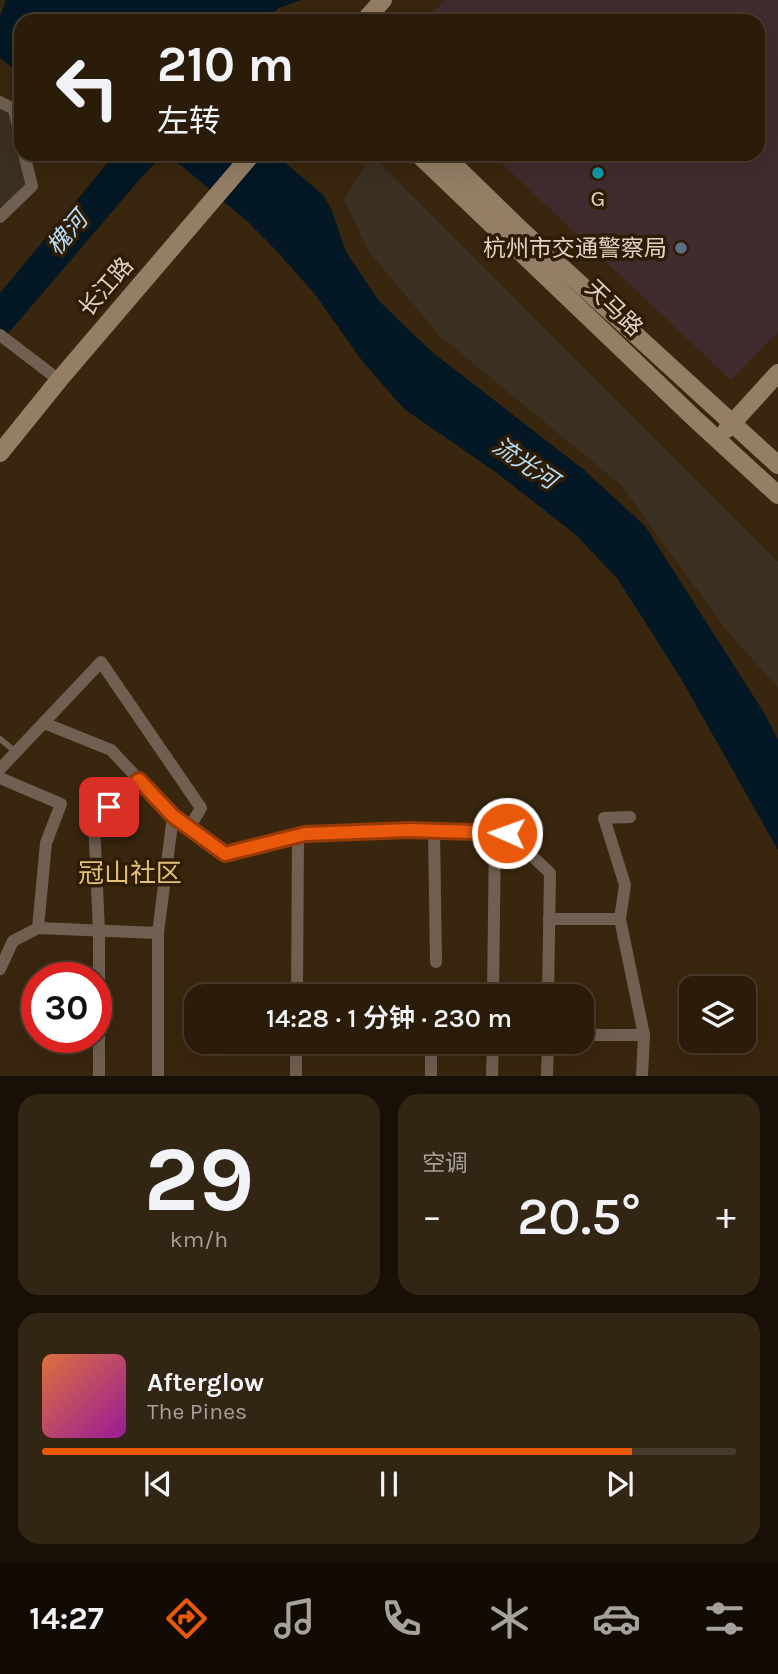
<!DOCTYPE html>
<html lang="zh">
<head>
<meta charset="utf-8">
<style>
  :root { --surface:#2b1c0a; --page:#332513; --text:#f1f3f6; --muted:#a6a19c; --line:#473a2b; --accent:#ea580c }
  body { margin:0; font-family:Karla,"Noto Sans SC",sans-serif; background:var(--page); color:var(--text); height:100vh; display:flex; flex-direction:column; font-size:26px; white-space:nowrap }
  * { box-sizing:border-box; margin:0 }
  p { font-size:23px; color:var(--muted) }
  .icon { flex:none; width:38px; height:38px; fill:none; stroke:currentColor; stroke-width:2; stroke-linecap:round; stroke-linejoin:round }
  .map { position:relative; height:1076px; overflow:hidden }
  .sheet { display:flex; flex-direction:column; gap:18px; padding:18px; background:#180f06; flex:1 }
  .sheet>* { flex:none }
  .banner { position:absolute; left:14px; top:14px; width:751px; height:147px; border-radius:21px; box-shadow:0 7px 28px #0002,0 0 0 2px var(--line); background:#2b1c0a; color:var(--text); overflow:hidden }
  .tools { position:absolute; left:679px; top:976px; display:grid; gap:14px }
  .tools a { display:grid; place-items:center; width:77px; height:77px; border-radius:14px; background:var(--surface); box-shadow:0 7px 28px #0002,0 0 0 2px var(--line); font-size:35px }
  .speed { position:absolute; left:21px; top:962px; display:flex; gap:14px; font-size:35px; font-weight:700; text-align:center }
  .speed>* { display:grid; place-content:center; width:91px; height:91px; border-radius:50%; background:var(--surface); box-shadow:0 7px 28px #0002,0 0 0 2px var(--line); line-height:1 }
  .speed .limit { border:10px solid #d22; background:#fff; color:#111 }
  .pin { position:absolute; display:grid; place-items:center; width:60px; height:60px; color:#fff; margin:-30px; border-radius:14px; box-shadow:0 4px 10px #0006 }
  .me { position:absolute; width:77px; margin:-38px; rotate:272deg; stroke-linejoin:round; filter:drop-shadow(0 0 5px #0008) }
  .turn { display:flex; align-items:center; gap:24px; height:147px; padding:0 28px; font-size:32px }
  .turn .icon { width:91px; height:91px; stroke-width:2.5 }
  .turn b { display:block; font-size:49px; line-height:60px }
  .big { font-size:52px; font-weight:600; line-height:1.1 }
  .sheet .tile { flex:1; display:flex; flex-direction:column; justify-content:center; gap:10px; min-width:0; padding:0 24px; border-radius:21px; background:var(--page) }
  .sheet .dial { align-items:center; gap:0 }
  .dial b { font-size:91px; line-height:1 }
  .song { display:flex; align-items:center; gap:21px }
  .cover { width:84px; height:84px; border-radius:10px; background:linear-gradient(135deg,hsl(20 70% 55%),hsl(300 70% 35%)) }
  .played { height:7px; border-radius:4px; background:linear-gradient(90deg,var(--accent) 85%,var(--line) 85%) }
  .keys { display:flex; justify-content:space-around; direction:ltr }
  .heat { display:flex; justify-content:space-between; align-items:center; font-size:38px; direction:ltr }
  .sheet .tiles { flex:1; display:grid; gap:18px; grid-template-columns:1fr 1fr }
  .tile:last-child { grid-column:span 2 }
  .trip { position:absolute; left:184px; top:984px; width:410px; height:70px; border-radius:21px; background:var(--surface); box-shadow:0 7px 28px #0002,0 0 0 2px var(--line); font-weight:600; line-height:70px; text-align:center }
  .tab-bar { display:flex; height:112px; justify-content:space-around; align-items:center; background:#110b04; color:var(--muted) }
  .tab-bar .icon { width:49px; height:49px }
  .tab-bar .selected { color:var(--accent) }
  .tab-bar b { font-size:32px; color:var(--text) }
  .map>svg:first-child { display:block }
  .commercial { fill:#3b3021 }
  .industrial { fill:#402c2e }
  .water { fill:#031725 }
  .lines { fill:none; stroke-linecap:round; stroke-linejoin:round }
  .lane { stroke:#6f6051; stroke-width:6 }
  .street { stroke:#6f6051; stroke-width:12 }
  .secondary { stroke:#957e66; stroke-width:18 }
  .route-casing { stroke:#983908; stroke-width:18 }
  .route { stroke:#ea580c; stroke-width:12 }
  .culture-dot { fill:#0f9aa8; stroke:#2f1c04; stroke-width:2.5 }
  .service-dot { fill:#5c6f8a; stroke:#2f1c04; stroke-width:2.5 }
  .labels { text-anchor:middle; dominant-baseline:central; stroke-width:7; stroke-linejoin:round; paint-order:stroke }
  .poi-label { font-size:23px; fill:#dfd2c4; stroke:#2f1c04 }
  .street-label { font-size:23px; fill:#dfd2c4; stroke:#2f1c04 }
  .water-label { font-size:24px; font-style:italic; fill:#b6ddfa; stroke:#2f1c04 }
  .quarter-label { font-size:26px; fill:#e1c177; stroke:#2f1c04 }
</style>
</head>
<body>
<div class="map">
<svg width="778" height="1076" viewBox="0 0 778 1076">
  <rect width="100%" height="100%" fill="#39260e"/>
  <g class="commercial">
    <path d="M0,102L14,109L21,139V154L32,186L0,217Z"/>
    <path d="M371,154L778,562V688L727,631L621,485L440,336L369,252L344,200Z"/>
  </g>
  <path class="industrial" d="M445,0H778V332L731,380L492,154H758V21H425Z"/>
  <g class="water">
    <path d="M6,0H301L279,8L265,21H21V74L0,58V16Z"/>
    <path d="M115,154H275L324,196L332,211L346,252L379,301L432,352L584,470L645,526L766,716L778,740V850L680,677L617,578L576,535L497,473L404,409L363,362L314,293L272,246L248,222L182,166L167,159L158,160L140,179L0,343V293Z"/>
  </g>
  <g class="lines">
    <path class="lane" d="M0,739L16,752"/>
    <g class="street">
      <path d="M0,102L14,109L21,139"/>
      <path d="M0,217L32,186L24,154"/>
      <path d="M0,335L59,380"/>
      <path d="M44,723L111,750L173,816L225,854L305,834L409,830L508,833L550,873L548,996"/>
      <path d="M0,769L101,662L201,808L189,828"/>
      <path d="M0,778L61,804L46,843L38,928"/>
      <path d="M434,830L436,962"/>
      <path d="M549,919H620L625,885L604,818L630,817"/>
      <path d="M0,969L13,941L38,928L158,933"/>
      <path d="M297,996L298,836"/>
      <path d="M493,996L495,832"/>
      <path d="M581,1035H644L620,919"/>
      <path d="M99,1076V931L94,821L139,780"/>
      <path d="M158,1076V933L173,816"/>
      <path d="M296,1076V1041"/>
      <path d="M431,1076V1043"/>
      <path d="M492,1076L493,1041"/>
      <path d="M547,1076L548,1041"/>
      <path d="M642,1076L644,1035"/>
    </g>
    <g class="secondary">
      <path d="M364,21L383,0"/>
      <path d="M418,154L694,418L778,495"/>
      <path d="M443,154L521,230L778,465"/>
      <path d="M727,429L778,373"/>
      <path d="M0,453L59,380L252,154"/>
    </g>
  </g>
  <g class="lines">
    <g class="route-casing">
      <path id="route" d="M109,807L139,780L173,816L225,854L305,834L409,830L507,833"/>
    </g>
    <use href="#route" class="route"/>
  </g>
  <circle class="culture-dot" cx="598" cy="173" r="7"/>
  <circle class="service-dot" cx="681" cy="248" r="7"/>
  <g class="labels">
    <g class="poi-label">
      <text x="598" y="198">G</text>
      <text x="667" y="248" text-anchor="end">杭州市交通警察局</text>
    </g>
    <g class="street-label">
      <text transform="translate(106 287) rotate(-49)">长江路</text>
      <text transform="translate(614 308) rotate(44)">天马路</text>
    </g>
    <g class="water-label">
      <text transform="translate(67 233) rotate(-50)">槐河</text>
      <text transform="translate(525 463) rotate(34)">流光河</text>
    </g>
    <g class="quarter-label">
      <text x="130" y="873">冠山社区</text>
    </g>
  </g>
</svg>
<div class="tools">
<a><svg class="icon" aria-label="layers" viewBox="0 0 24 24"><path d="M12 4l9 5-9 5-9-5zM3 14l9 5 9-5"/></svg></a>
</div>
<div class="speed"><div class="limit">30</div></div>
<div class="pin" style="left:109px;top:807px;background:#d93025"><svg class="icon" aria-label="arrive" viewBox="0 0 24 24"><path d="M6 21V4h12l-3 4 3 4H6"/></svg></div>
<svg class="me" style="left:507px;top:833px" viewBox="-20 -20 40 40"><circle r="17" fill="#ea580c" stroke="#fff" stroke-width="3"/><path d="M0-11L8 9 0 5-8 9z" fill="#fff"/></svg>
<div class="trip">14:28 · 1 分钟 · 230 m</div>
<div class="banner">
<div class="turn"><svg class="icon" aria-label="left" viewBox="0 0 24 24"><path d="M17 20v-9H6M10 6l-5 5 5 5"/></svg><div><b>210 m</b>左转</div></div>
</div>
</div>
<section class="sheet">
<div class="tiles">
<div class="tile dial"><b>29</b><p>km/h</p></div>
<div class="tile"><p>空调</p>
<div class="heat"><a>−</a><b class="big">20.5°</b><a>+</a></div>
</div>
<div class="tile">
<div class="song"><i class="cover"></i><div><b>Afterglow</b><p>The Pines</p></div></div>
<div class="played"></div>
<div class="keys"><svg class="icon" aria-label="previous" viewBox="0 0 24 24"><path d="M18 5L8 12l10 7zM5 5v14"/></svg><svg class="icon" aria-label="pause" viewBox="0 0 24 24"><path d="M8 5v14M16 5v14"/></svg><svg class="icon" aria-label="next" viewBox="0 0 24 24"><path d="M6 5l10 7-10 7zM19 5v14"/></svg></div>
</div>
</div>
</section>
<nav class="tab-bar">
<b>14:27</b>
<svg class="icon selected" aria-label="directions" viewBox="0 0 24 24"><path d="M12 3l9 9-9 9-9-9zM9 14v-3h6M13 9l2 2-2 2"/></svg>
<svg class="icon" aria-label="music" viewBox="0 0 24 24"><path d="M9 18V5l10-2v13"/><circle cx="6" cy="18" r="3"/><circle cx="16" cy="16" r="3"/></svg>
<svg class="icon" aria-label="phone" viewBox="0 0 24 24"><path d="M5 4h4l2 5-3 2q2 4 5 5l2-3 5 2v4C11 20 4 13 5 4z"/></svg>
<svg class="icon" aria-label="climate" viewBox="0 0 24 24"><path d="M12 3v18M4 7l16 10M4 17L20 7"/></svg>
<svg class="icon" aria-label="car" viewBox="0 0 24 24"><path d="M5 17H2v-5l4-1 3-4h7l3 4 3 1v5h-3M9 17h6M6 11h13"/><circle cx="7" cy="17" r="2"/><circle cx="17" cy="17" r="2"/></svg>
<svg class="icon" aria-label="filters" viewBox="0 0 24 24"><path d="M4 7h16M4 17h16"/><circle cx="9" cy="7" r="2"/><circle cx="15" cy="17" r="2"/></svg>
</nav>
</body>
</html>
